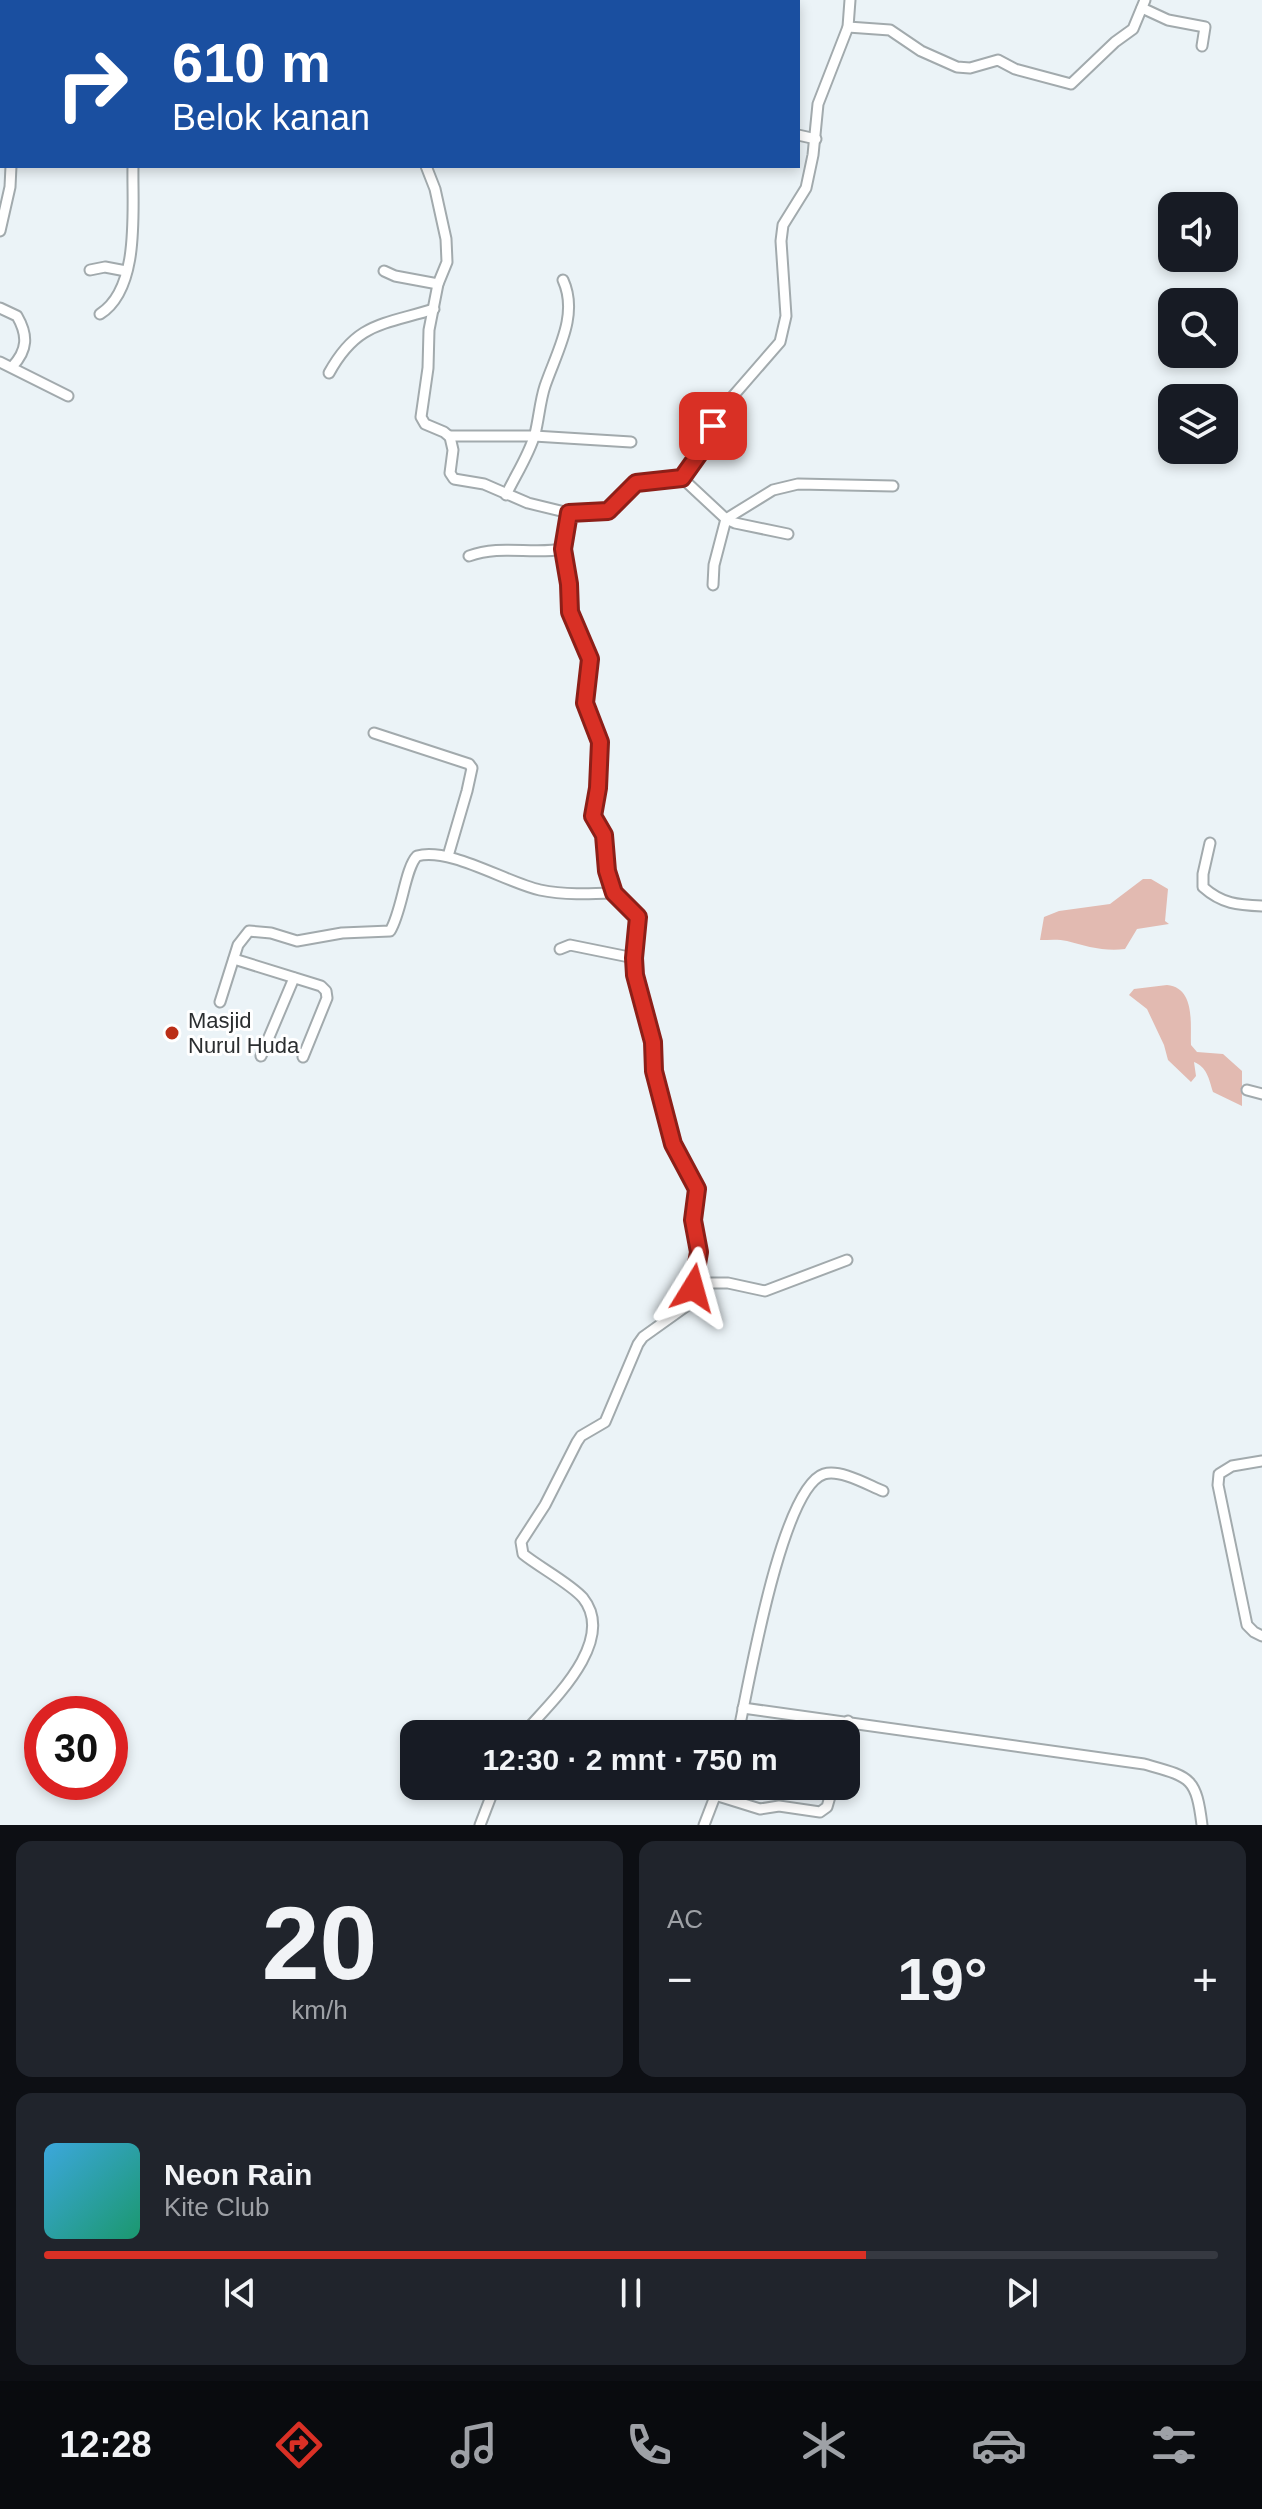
<!DOCTYPE html>
<html lang="id">
<head>
<meta charset="utf-8">
<style>
  :root { --surface:#171b24; --page:#20242c; --text:#f1f3f6; --muted:#9ea1a6; --line:#363941; --accent:#d93025 }
  body { margin:0; font-family:Arial,sans-serif; background:var(--page); color:var(--text); height:100vh; display:flex; flex-direction:column; font-size:30px; white-space:nowrap }
  * { box-sizing:border-box; margin:0 }
  p { font-size:26px; color:var(--muted) }
  .icon { flex:none; width:44px; height:44px; fill:none; stroke:currentColor; stroke-width:2; stroke-linecap:round; stroke-linejoin:round }
  .map { position:relative; height:1825px; overflow:hidden }
  .drawer { display:flex; flex-direction:column; gap:16px; padding:16px; background:#0d0f14; flex:1 }
  .drawer>* { flex:none }
  .banner { position:absolute; left:0px; top:0px; width:800px; height:168px; box-shadow:0 4px 12px #0003; background:#1a4fa0; color:#fff; overflow:hidden }
  .controls { position:absolute; left:1158px; top:192px; display:grid; gap:16px }
  .controls a { display:grid; place-items:center; width:80px; height:80px; border-radius:16px; background:var(--surface); box-shadow:0 4px 12px #0003; font-size:40px }
  .speed { position:absolute; left:24px; top:1696px; display:flex; gap:16px; font-size:40px; font-weight:700; text-align:center }
  .speed>* { display:grid; place-content:center; width:104px; height:104px; border-radius:50%; background:var(--surface); box-shadow:0 4px 12px #0003; line-height:1 }
  .speed .limit { border:12px solid #d22; background:#fff; color:#111 }
  .pin { position:absolute; display:grid; place-items:center; width:68px; height:68px; color:#fff; margin:-34px; border-radius:16px; box-shadow:0 4px 12px #0006 }
  .me { position:absolute; width:88px; margin:-44px; rotate:8deg; stroke-linejoin:round; filter:drop-shadow(0 0 6px #0008) }
  .turn { display:flex; align-items:center; gap:28px; height:168px; padding:0 40px; font-size:36px }
  .turn .icon { width:104px; height:104px; stroke-width:2.5 }
  .turn b { display:block; font-size:56px; line-height:68px }
  .big { font-size:60px; font-weight:800; line-height:1.1 }
  .drawer .widget { flex:1; display:flex; flex-direction:column; justify-content:center; gap:12px; min-width:0; padding:0 28px; border-radius:16px; background:var(--page) }
  .drawer .dial { align-items:center; gap:0 }
  .dial b { font-size:104px; line-height:1 }
  .song { display:flex; align-items:center; gap:24px }
  .cover { width:96px; height:96px; border-radius:12px; background:linear-gradient(135deg,hsl(200 70% 55%),hsl(160 70% 35%)) }
  .played { height:8px; border-radius:4px; background:linear-gradient(90deg,var(--accent) 70%,var(--line) 70%) }
  .keys { display:flex; justify-content:space-around; direction:ltr }
  .heat { display:flex; justify-content:space-between; align-items:center; font-size:44px; direction:ltr }
  .drawer .tiles { flex:1; display:grid; gap:16px; grid-template-columns:1fr 1fr }
  .widget:last-child { grid-column:span 2 }
  .trip { position:absolute; left:400px; top:1720px; width:460px; height:80px; border-radius:16px; background:var(--surface); box-shadow:0 4px 12px #0003; font-weight:800; line-height:80px; text-align:center }
  .menu { display:flex; height:128px; justify-content:space-around; align-items:center; background:#090b0e; color:var(--muted) }
  .menu .icon { width:56px; height:56px }
  .menu .on { color:var(--accent) }
  .menu b { font-size:36px; color:var(--text) }
  .map>svg:first-child { display:block }
  .green { fill:#e2bab1 }
  .lines { fill:none; stroke-linecap:round; stroke-linejoin:round }
  .minor-casing { stroke:#a2aaad; stroke-width:13 }
  .minor { stroke:#fff; stroke-width:9 }
  .route-casing { stroke:#8d1f18; stroke-width:20 }
  .route { stroke:#d93025; stroke-width:14 }
  .poi-dot { fill:#ba2e17; stroke:#fff; stroke-width:3 }
  .labels { text-anchor:middle; dominant-baseline:central; stroke-width:6; stroke-linejoin:round; paint-order:stroke }
  .poi-label { font-size:22px; fill:#2b2e30; stroke:#fff; text-anchor:start }
</style>
</head>
<body>
<div class="map">
<svg width="1262" height="1825" viewBox="0 0 1262 1825">
  <rect width="100%" height="100%" fill="#ebf3f7"/>
  <g class="green">
    <path d="M1143,879H1151L1168,889L1165,921L1169,924L1137,929L1125,949C1105,952 1085,946 1067,941C1059,939 1049,940 1040,940L1044,917L1059,911L1110,904Z"/>
    <path d="M1167,985C1196,988 1190,1025 1191,1045L1197,1052L1223,1054L1242,1071V1106L1213,1092C1209,1079 1207,1067 1194,1062L1196,1076L1191,1082L1168,1060L1164,1045L1147,1009L1129,995L1134,989Z"/>
  </g>
  <g class="lines">
    <g class="minor-casing">
      <g id="minor">
        <path d="M349,0L350,2"/>
        <path d="M532,0L533,2"/>
        <path d="M128,2V0"/>
        <path d="M1142,8L1168,20L1205,27L1202,46"/>
        <path d="M848,27L890,30L921,51L957,67L970,68L998,60L1015,69L1071,84L1115,42L1133,29L1145,0"/>
        <path d="M0,73H2"/>
        <path d="M798,135L816,139"/>
        <path d="M426,166L435,189L446,239L447,262L438,284L429,330L428,368L421,417L425,424L444,432L450,437L453,450L450,473L454,479L484,484L528,503L569,513"/>
        <path d="M0,231L10,187L11,166"/>
        <path d="M90,270L105,267L126,271"/>
        <path d="M384,271L395,276L438,284"/>
        <path d="M0,308L17,316C28,335 28,350 12,367"/>
        <path d="M100,314C141,288 132,208 133,166"/>
        <path d="M0,362L68,396"/>
        <path d="M329,373C357,322 383,325 434,309"/>
        <path d="M449,436H534L631,442"/>
        <path d="M682,478L726,519L735,523L788,534"/>
        <path d="M506,495C515,476 529,455 535,434C539,418 540,401 545,386C557,351 579,315 563,280"/>
        <path d="M469,556C501,544 531,555 563,549"/>
        <path d="M713,585L714,565L726,519L773,490L798,484L893,486"/>
        <path d="M374,733L469,764L472,768L467,791L448,856"/>
        <path d="M1210,843L1203,874V887C1222,904 1238,905 1262,906"/>
        <path d="M560,949L570,945L634,958"/>
        <path d="M234,959L321,986L326,991L327,998L303,1057"/>
        <path d="M220,1002L238,945L249,931L271,933L297,941L342,933L390,931C402,912 405,868 417,856C450,847 505,882 540,890C564,895 589,894 614,893"/>
        <path d="M261,1056L294,978"/>
        <path d="M1247,1090L1262,1094"/>
        <path d="M693,1288L711,1283H728L765,1291L847,1260"/>
        <path d="M1262,1461L1232,1466L1219,1474L1218,1485L1247,1625L1254,1632L1262,1636"/>
        <path d="M743,1708L1144,1764C1190,1777 1196,1776 1202,1825"/>
        <path d="M523,1734C549,1704 618,1642 583,1598C571,1584 539,1567 523,1554L521,1542L545,1505L577,1442L581,1436L605,1422L638,1344L643,1337L685,1307L693,1288L699,1252L693,1220L697,1189L673,1144L654,1071L653,1042L635,975L634,958L638,917L614,893L607,871L604,835L593,816L598,788L600,742L585,703L590,659L570,612L569,584L563,549L569,513L608,511L636,483L682,478L699,454L727,403L780,342L786,316L781,241L783,225L806,188L813,155L818,104L848,27L850,0"/>
        <path d="M738,1734C748,1689 781,1488 824,1474C841,1469 868,1485 883,1491"/>
        <path d="M845,1734L848,1721"/>
        <path d="M715,1795L760,1809L779,1806L820,1812L827,1807L833,1786"/>
        <path d="M480,1825L495,1786"/>
        <path d="M704,1825L719,1786"/>
      </g>
    </g>
    <use href="#minor" class="minor"/>
  </g>
  <g class="lines">
    <g class="route-casing">
      <path id="route" d="M693,1288L699,1252L693,1220L697,1189L673,1144L654,1071L653,1042L635,975L634,958L638,917L614,893L607,871L604,835L593,816L598,788L600,742L585,703L590,659L570,612L569,584L563,549L569,513L608,511L636,483L682,478L699,454L713,426"/>
    </g>
    <use href="#route" class="route"/>
  </g>
  <circle class="poi-dot" cx="172" cy="1033" r="8"/>
  <g class="labels">
    <g class="poi-label">
      <text x="188" y="1020">Masjid<tspan x="188" dy="25">Nurul Huda</tspan></text>
    </g>
  </g>
</svg>
<div class="controls">
<a><svg class="icon" aria-label="sound" viewBox="0 0 24 24"><path d="M4 9h4l5-4v14l-5-4H4zM17 9q2 3 0 6"/></svg></a>
<a><svg class="icon" aria-label="search" viewBox="0 0 24 24"><circle cx="10" cy="10" r="6"/><path d="M15 15l6 6"/></svg></a>
<a><svg class="icon" aria-label="layers" viewBox="0 0 24 24"><path d="M12 4l9 5-9 5-9-5zM3 14l9 5 9-5"/></svg></a>
</div>
<div class="speed"><div class="limit">30</div></div>
<div class="pin" style="left:713px;top:426px;background:#d93025"><svg class="icon" aria-label="arrive" viewBox="0 0 24 24"><path d="M6 21V4h12l-3 4 3 4H6"/></svg></div>
<svg class="me" style="left:693px;top:1288px" viewBox="-20 -20 40 40"><path d="M0-17L14 15 0 8-14 15z" fill="#d93025" stroke="#fff" stroke-width="4"/></svg>
<div class="trip">12:30 · 2 mnt · 750 m</div>
<div class="banner">
<div class="turn"><svg class="icon" aria-label="right" viewBox="0 0 24 24"><path d="M7 20v-9h11M14 6l5 5-5 5"/></svg><div><b>610 m</b>Belok kanan</div></div>
</div>
</div>
<section class="drawer">
<div class="tiles">
<div class="widget dial"><b>20</b><p>km/h</p></div>
<div class="widget"><p>AC</p>
<div class="heat"><a>−</a><b class="big">19°</b><a>+</a></div>
</div>
<div class="widget">
<div class="song"><i class="cover"></i><div><b>Neon Rain</b><p>Kite Club</p></div></div>
<div class="played"></div>
<div class="keys"><svg class="icon" aria-label="previous" viewBox="0 0 24 24"><path d="M18 5L8 12l10 7zM5 5v14"/></svg><svg class="icon" aria-label="pause" viewBox="0 0 24 24"><path d="M8 5v14M16 5v14"/></svg><svg class="icon" aria-label="next" viewBox="0 0 24 24"><path d="M6 5l10 7-10 7zM19 5v14"/></svg></div>
</div>
</div>
</section>
<nav class="menu">
<b>12:28</b>
<svg class="icon on" aria-label="directions" viewBox="0 0 24 24"><path d="M12 3l9 9-9 9-9-9zM9 14v-3h6M13 9l2 2-2 2"/></svg>
<svg class="icon" aria-label="music" viewBox="0 0 24 24"><path d="M9 18V5l10-2v13"/><circle cx="6" cy="18" r="3"/><circle cx="16" cy="16" r="3"/></svg>
<svg class="icon" aria-label="phone" viewBox="0 0 24 24"><path d="M5 4h4l2 5-3 2q2 4 5 5l2-3 5 2v4C11 20 4 13 5 4z"/></svg>
<svg class="icon" aria-label="climate" viewBox="0 0 24 24"><path d="M12 3v18M4 7l16 10M4 17L20 7"/></svg>
<svg class="icon" aria-label="car" viewBox="0 0 24 24"><path d="M5 17H2v-5l4-1 3-4h7l3 4 3 1v5h-3M9 17h6M6 11h13"/><circle cx="7" cy="17" r="2"/><circle cx="17" cy="17" r="2"/></svg>
<svg class="icon" aria-label="filters" viewBox="0 0 24 24"><path d="M4 7h16M4 17h16"/><circle cx="9" cy="7" r="2"/><circle cx="15" cy="17" r="2"/></svg>
</nav>
</body>
</html>
